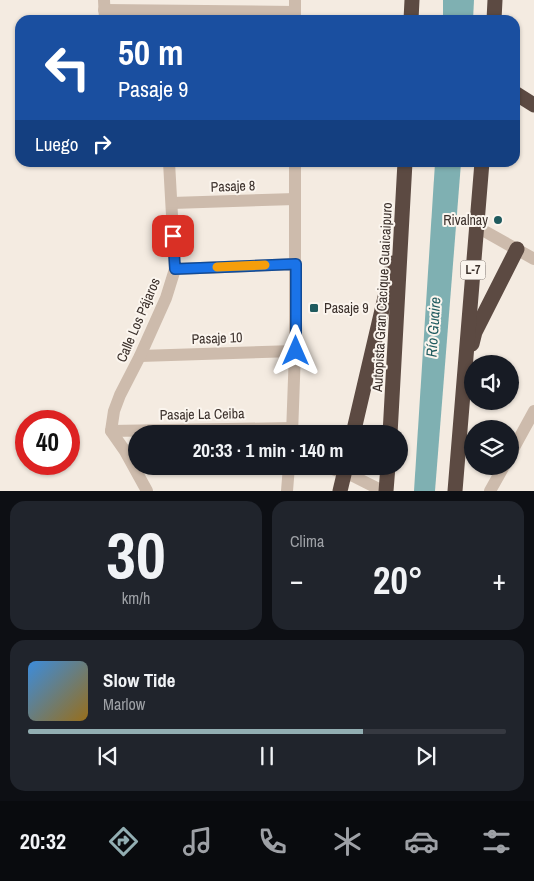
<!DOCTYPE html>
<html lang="es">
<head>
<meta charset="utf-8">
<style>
  :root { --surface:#171b24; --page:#20242c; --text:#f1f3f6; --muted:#9ea1a6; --line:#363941; --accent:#92aeb2 }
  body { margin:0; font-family:"Archivo Narrow",sans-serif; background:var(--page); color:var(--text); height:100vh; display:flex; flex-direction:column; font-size:19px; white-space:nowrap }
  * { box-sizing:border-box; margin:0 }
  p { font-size:16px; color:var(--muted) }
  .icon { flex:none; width:28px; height:28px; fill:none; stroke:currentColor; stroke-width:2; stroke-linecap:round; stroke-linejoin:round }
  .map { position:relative; height:491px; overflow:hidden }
  .sheet { display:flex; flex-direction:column; gap:10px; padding:10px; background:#0d0f14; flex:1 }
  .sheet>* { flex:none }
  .hud { position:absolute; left:15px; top:15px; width:505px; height:152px; border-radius:15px; box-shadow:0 1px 4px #0004; background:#1a4fa0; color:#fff; overflow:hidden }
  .fabs { position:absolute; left:464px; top:355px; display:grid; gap:10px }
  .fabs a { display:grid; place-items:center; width:55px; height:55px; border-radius:50%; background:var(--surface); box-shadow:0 1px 4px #0004; font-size:25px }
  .speed { position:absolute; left:15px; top:410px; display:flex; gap:10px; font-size:25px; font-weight:700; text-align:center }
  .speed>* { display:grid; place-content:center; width:65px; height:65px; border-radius:50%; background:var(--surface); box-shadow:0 1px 4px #0004; line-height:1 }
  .speed .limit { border:8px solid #d22; background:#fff; color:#111 }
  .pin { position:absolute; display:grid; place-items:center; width:42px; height:42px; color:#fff; margin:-21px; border-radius:10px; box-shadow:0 2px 8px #0006 }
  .me { position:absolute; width:55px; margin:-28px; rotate:0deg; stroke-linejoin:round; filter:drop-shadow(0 0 4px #0008) }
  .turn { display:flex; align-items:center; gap:18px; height:105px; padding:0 20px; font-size:22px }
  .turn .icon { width:65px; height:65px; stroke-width:2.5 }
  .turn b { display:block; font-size:35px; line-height:42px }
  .then { display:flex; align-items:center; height:48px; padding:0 20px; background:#0003; gap:10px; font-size:19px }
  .big { font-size:38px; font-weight:800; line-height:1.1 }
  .sheet .tile { flex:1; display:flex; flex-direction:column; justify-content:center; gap:8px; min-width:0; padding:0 18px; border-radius:15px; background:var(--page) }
  .sheet .dial { align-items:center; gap:0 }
  .dial b { font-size:65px; line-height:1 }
  .song { display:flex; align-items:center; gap:15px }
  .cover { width:60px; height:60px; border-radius:8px; background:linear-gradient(135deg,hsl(210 70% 55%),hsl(40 70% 35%)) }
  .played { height:5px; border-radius:2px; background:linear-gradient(90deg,var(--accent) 70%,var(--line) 70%) }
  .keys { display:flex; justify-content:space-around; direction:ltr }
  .heat { display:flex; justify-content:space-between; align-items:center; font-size:28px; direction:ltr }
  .sheet .tiles { flex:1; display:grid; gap:10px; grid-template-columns:1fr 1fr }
  .tile:last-child { grid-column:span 2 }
  .trip { position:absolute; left:128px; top:425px; width:280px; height:50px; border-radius:25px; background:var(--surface); box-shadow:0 1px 4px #0004; font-weight:800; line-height:50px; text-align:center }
  .tabs { display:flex; height:80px; justify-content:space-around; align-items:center; background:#090b0e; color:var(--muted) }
  .tabs .icon { width:35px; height:35px }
  .tabs .active { color:var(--accent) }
  .tabs b { font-size:22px; color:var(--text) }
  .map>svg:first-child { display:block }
  .water { fill:#7fb0b2 }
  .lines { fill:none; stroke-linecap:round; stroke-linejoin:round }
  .minor { stroke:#cdbbac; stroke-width:12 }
  .highway { stroke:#5c4a42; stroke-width:15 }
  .route-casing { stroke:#114b97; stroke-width:12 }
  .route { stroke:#1a73e8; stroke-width:9 }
  .slow { stroke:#f59e0b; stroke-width:9 }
  .poi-dot { fill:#1f5a5e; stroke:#fbf5ee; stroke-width:2 }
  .labels { text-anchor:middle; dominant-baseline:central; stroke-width:4; stroke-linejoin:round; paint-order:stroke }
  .shield { fill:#fbf5ee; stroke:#756b66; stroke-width:1 }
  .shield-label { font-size:12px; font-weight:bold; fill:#3b302b }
  .street-label { font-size:14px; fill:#3b302b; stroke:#fbf5ee }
  .poi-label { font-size:14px; fill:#3b302b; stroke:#fbf5ee; text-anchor:end }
  .water-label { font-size:15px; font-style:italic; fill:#1f5a5e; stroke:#fbf5ee }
</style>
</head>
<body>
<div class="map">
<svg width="534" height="491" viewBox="0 0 534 491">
  <rect width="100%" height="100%" fill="#f4ebe1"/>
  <g class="water">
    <path d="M443,0H474L473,20H443Z"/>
    <path d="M435,163H461L435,491H414Z"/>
  </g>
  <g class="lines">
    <g class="minor">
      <path d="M104,0L105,20"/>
      <path d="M104,10L295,12"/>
      <path d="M295,20V0"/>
      <path d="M172,203L295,199"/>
      <path d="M486,232L534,259"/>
      <path d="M175,269L296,264"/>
      <path d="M140,356L295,351"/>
      <path d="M111,431L293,428"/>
      <path d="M292,434L295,351V162"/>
      <path d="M510,455L534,411"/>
      <path d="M324,466L353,476L383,491"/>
      <path d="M147,491L125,451L111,431L114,411L120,395L140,356L166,298L175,269L169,162"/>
      <path d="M287,491L289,466"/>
      <path d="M490,491L504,466"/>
    </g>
    <g class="highway">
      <path d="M411,20L412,0"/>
      <path d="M494,20L495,0"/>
      <path d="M515,93L534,105"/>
      <path d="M472,344L475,332L517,249"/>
      <path d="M353,434L393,263"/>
      <path d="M390,434L405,162"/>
      <path d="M340,491L346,466"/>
      <path d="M386,491L388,466"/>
      <path d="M455,491L482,162"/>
    </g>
  </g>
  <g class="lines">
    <g class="route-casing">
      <path id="route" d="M173,236L175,269L296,264V351"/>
    </g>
    <use href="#route" class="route"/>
    <path class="slow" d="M217,267L265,265"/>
  </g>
  <g class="poi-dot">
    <circle cx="498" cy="220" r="5"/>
    <rect x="309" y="303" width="10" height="10" rx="2.5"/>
  </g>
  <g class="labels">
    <rect class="shield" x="460.5" y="260.5" width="25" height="19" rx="4"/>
    <g class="shield-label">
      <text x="473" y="270">L-7</text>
    </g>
    <g class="street-label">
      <text transform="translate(233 186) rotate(-2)">Pasaje 8</text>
      <text transform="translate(382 297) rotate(-87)">Autopista Gran Cacique Guaicaipuro</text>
      <text transform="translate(138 320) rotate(-67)">Calle Los Pájaros</text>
      <text transform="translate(217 338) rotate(-2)">Pasaje 10</text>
      <text transform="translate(202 414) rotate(-1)">Pasaje La Ceiba</text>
    </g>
    <g class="poi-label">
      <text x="488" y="220">Rivalnay</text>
      <text x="324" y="308" text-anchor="start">Pasaje 9</text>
    </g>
    <g class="water-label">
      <text transform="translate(433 327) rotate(-86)">Río Guaire</text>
    </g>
  </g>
</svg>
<div class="fabs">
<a><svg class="icon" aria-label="sound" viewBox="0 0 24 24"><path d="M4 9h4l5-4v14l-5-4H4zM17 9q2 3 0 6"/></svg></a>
<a><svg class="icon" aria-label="layers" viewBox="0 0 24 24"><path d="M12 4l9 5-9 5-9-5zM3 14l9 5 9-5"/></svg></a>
</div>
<div class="speed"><div class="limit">40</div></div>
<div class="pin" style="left:173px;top:236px;background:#d93025"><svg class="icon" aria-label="arrive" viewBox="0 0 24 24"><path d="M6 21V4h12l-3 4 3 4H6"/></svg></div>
<svg class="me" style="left:296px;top:351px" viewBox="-20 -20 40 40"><path d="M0-17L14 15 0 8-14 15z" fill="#1a73e8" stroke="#fff" stroke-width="4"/></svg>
<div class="trip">20:33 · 1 min · 140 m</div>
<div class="hud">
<div class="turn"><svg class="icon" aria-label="left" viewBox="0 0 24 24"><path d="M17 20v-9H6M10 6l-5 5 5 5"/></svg><div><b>50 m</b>Pasaje 9</div></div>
<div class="then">Luego<svg class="icon" aria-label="right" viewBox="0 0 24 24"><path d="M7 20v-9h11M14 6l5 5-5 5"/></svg></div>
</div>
</div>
<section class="sheet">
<div class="tiles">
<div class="tile dial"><b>30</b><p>km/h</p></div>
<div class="tile"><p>Clima</p>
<div class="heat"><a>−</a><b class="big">20°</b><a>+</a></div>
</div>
<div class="tile">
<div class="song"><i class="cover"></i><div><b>Slow Tide</b><p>Marlow</p></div></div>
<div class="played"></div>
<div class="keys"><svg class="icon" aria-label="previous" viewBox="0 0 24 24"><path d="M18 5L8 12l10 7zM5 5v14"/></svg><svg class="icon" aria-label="pause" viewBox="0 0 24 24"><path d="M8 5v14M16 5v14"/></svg><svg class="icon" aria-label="next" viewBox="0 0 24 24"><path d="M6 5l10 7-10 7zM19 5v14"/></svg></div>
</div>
</div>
</section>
<nav class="tabs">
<b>20:32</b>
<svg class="icon active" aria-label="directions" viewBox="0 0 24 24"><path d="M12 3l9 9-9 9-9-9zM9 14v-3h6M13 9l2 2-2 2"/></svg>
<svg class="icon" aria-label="music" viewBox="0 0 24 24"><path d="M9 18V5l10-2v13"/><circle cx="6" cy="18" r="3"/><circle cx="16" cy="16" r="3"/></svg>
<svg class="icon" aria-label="phone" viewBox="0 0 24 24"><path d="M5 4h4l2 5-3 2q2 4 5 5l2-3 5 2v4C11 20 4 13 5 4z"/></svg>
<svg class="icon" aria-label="climate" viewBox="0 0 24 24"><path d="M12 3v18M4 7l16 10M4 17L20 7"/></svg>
<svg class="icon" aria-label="car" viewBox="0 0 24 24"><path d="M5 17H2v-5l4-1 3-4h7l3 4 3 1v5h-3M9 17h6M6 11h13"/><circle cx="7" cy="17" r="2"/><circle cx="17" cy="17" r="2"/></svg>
<svg class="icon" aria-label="filters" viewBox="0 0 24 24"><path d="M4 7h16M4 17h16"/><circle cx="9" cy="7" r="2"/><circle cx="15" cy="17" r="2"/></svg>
</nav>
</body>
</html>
